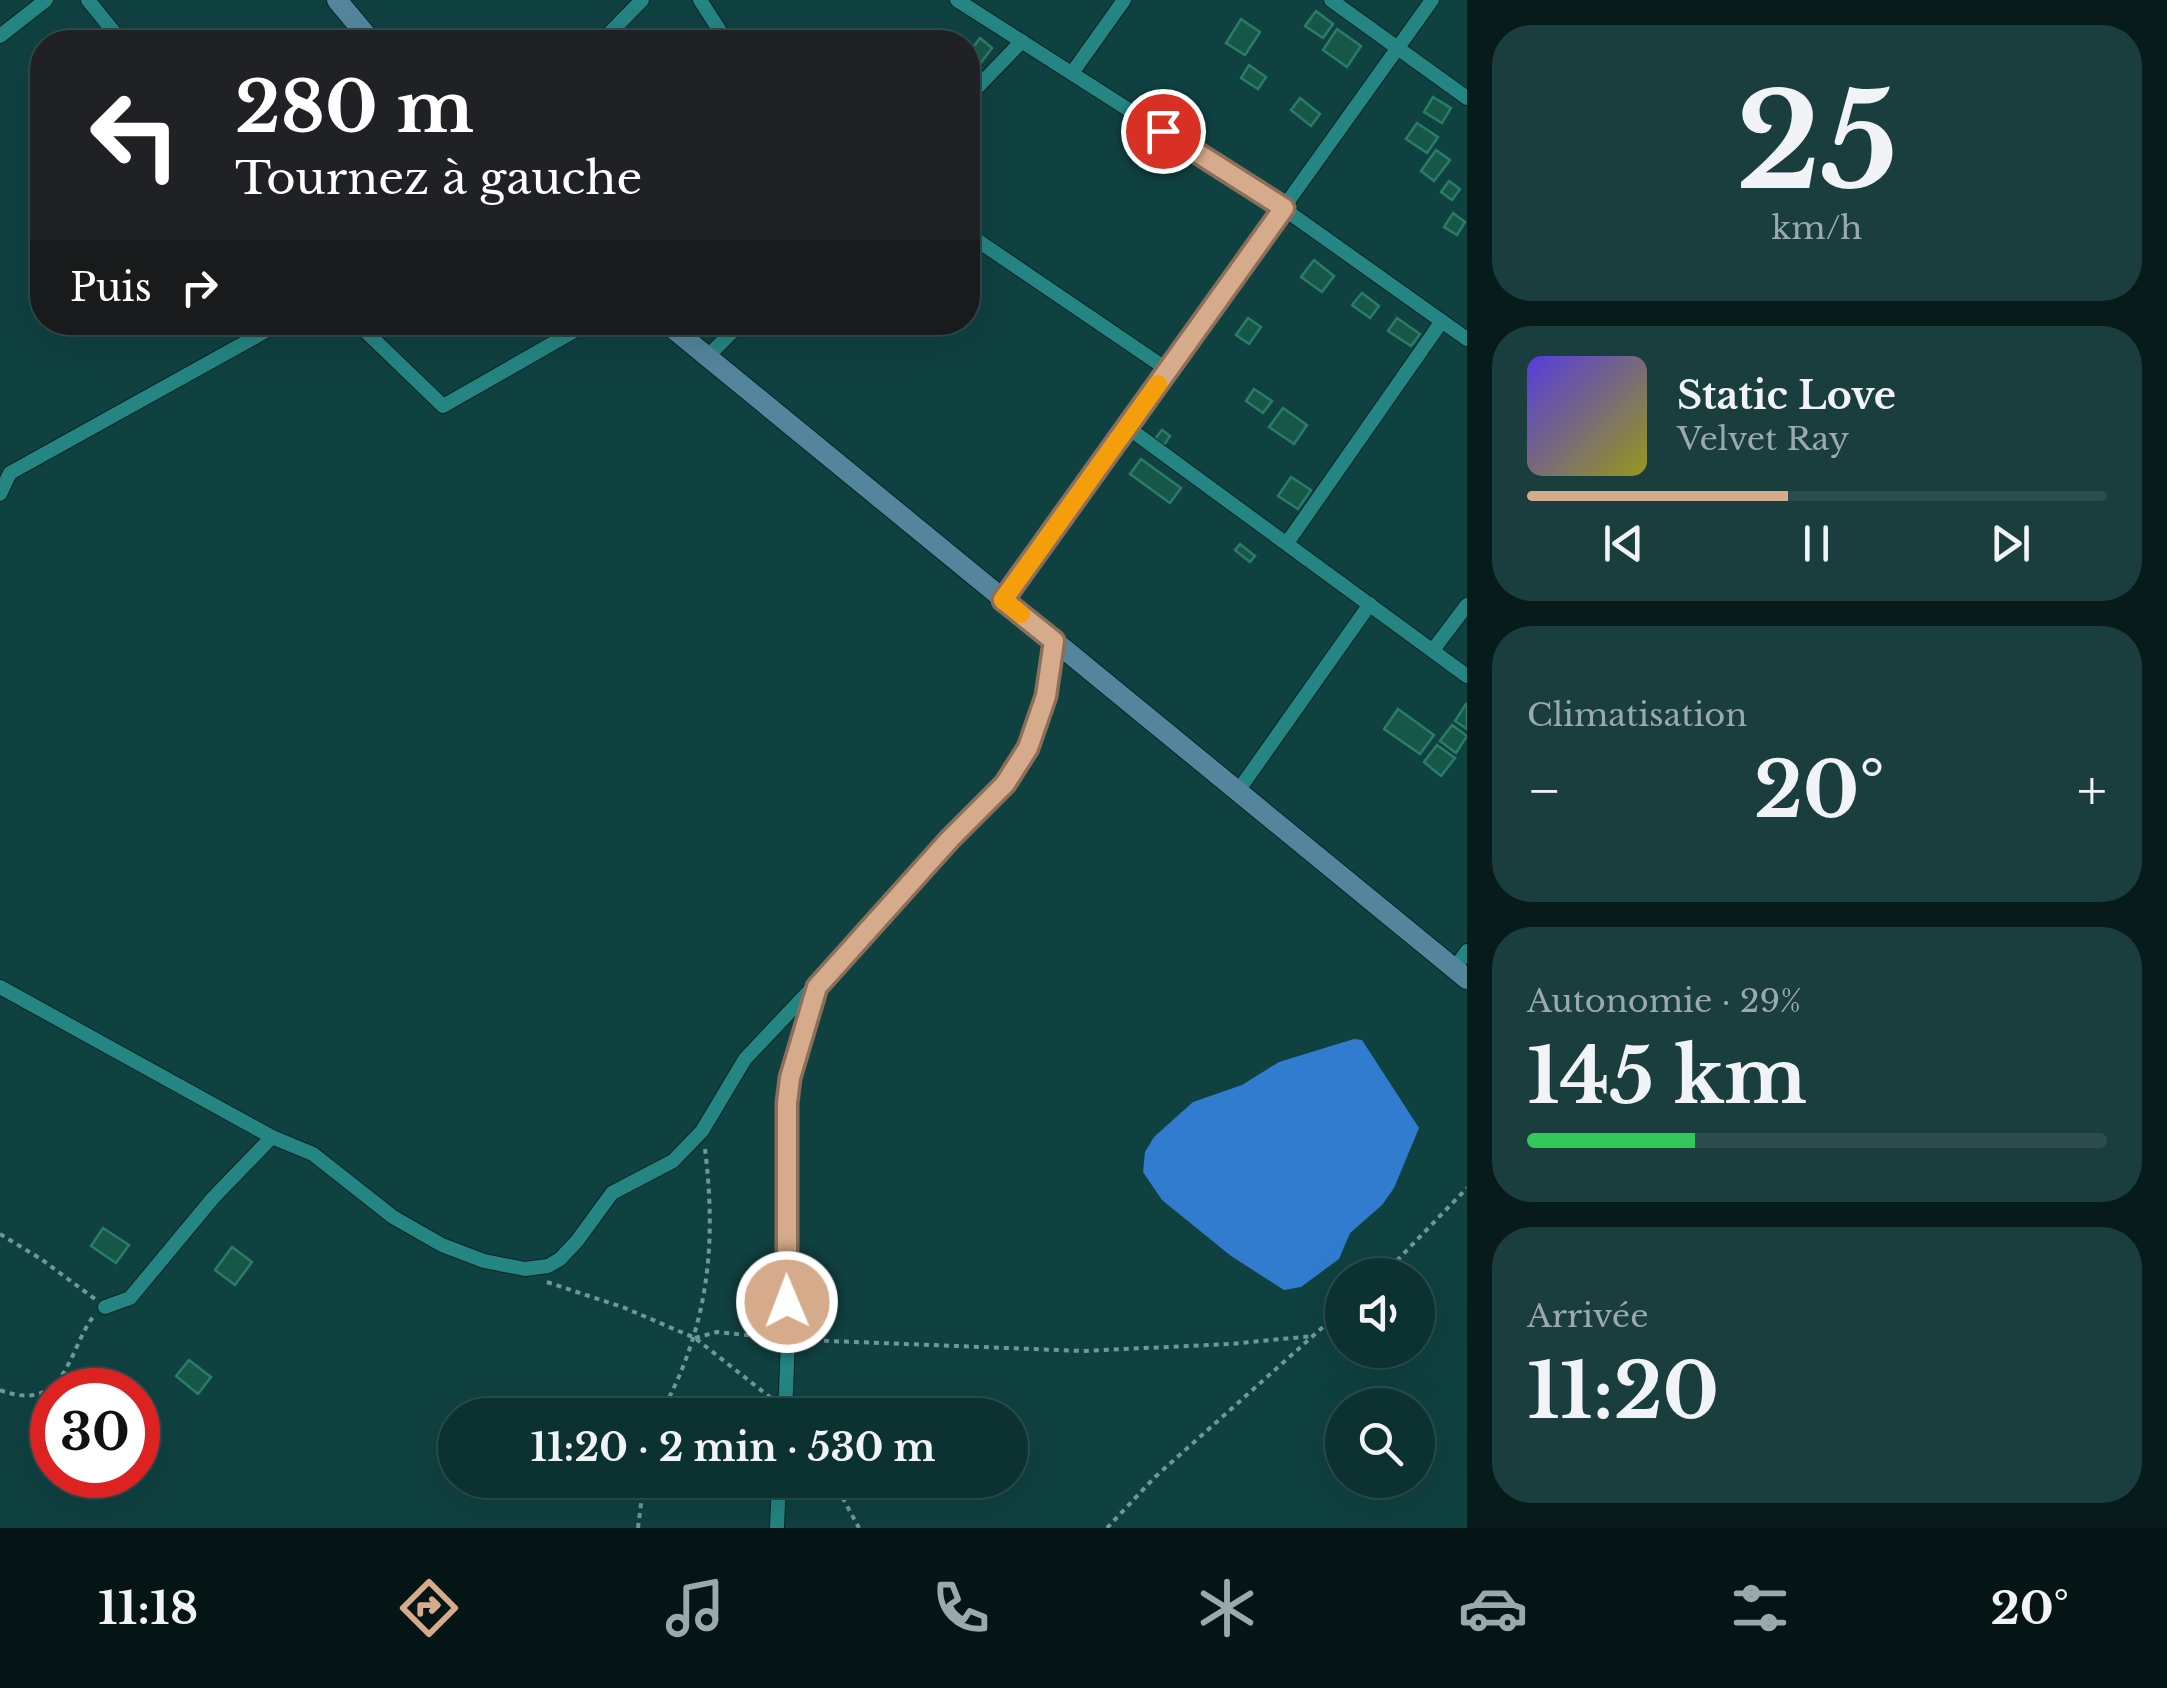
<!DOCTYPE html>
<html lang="fr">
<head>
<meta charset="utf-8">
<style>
  :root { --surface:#0c3131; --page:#1a3d3d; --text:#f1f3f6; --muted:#9aa9ab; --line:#2c4c4d; --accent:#d6ab8b }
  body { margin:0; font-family:"Libre Baskerville",serif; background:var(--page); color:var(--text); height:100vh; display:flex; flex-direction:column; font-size:38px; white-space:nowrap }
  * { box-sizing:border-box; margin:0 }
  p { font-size:32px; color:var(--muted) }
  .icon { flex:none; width:55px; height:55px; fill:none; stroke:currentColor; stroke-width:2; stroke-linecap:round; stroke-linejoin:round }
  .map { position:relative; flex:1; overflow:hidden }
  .sheet { display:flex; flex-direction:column; gap:25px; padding:25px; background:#071b1b; width:700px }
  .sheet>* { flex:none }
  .guide { position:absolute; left:30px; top:30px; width:950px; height:305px; border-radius:40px; box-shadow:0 10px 40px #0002,0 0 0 2px var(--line); background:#202124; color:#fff; overflow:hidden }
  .controls { position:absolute; left:1325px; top:1258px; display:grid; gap:20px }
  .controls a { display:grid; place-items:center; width:110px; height:110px; border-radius:50%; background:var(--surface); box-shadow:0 10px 40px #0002,0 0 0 2px var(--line); font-size:50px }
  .speed { position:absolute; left:30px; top:1368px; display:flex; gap:20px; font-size:50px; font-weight:700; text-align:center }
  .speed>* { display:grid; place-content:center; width:130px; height:130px; border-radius:50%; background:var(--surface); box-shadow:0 10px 40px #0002,0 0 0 2px var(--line); line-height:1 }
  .speed .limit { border:15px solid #d22; background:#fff; color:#111 }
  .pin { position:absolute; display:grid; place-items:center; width:85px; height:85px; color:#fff; margin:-42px; border:5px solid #fff; border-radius:50%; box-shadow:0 2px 10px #0007 }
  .me { position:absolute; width:110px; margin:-55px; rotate:359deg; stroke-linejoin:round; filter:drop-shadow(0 0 8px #0008) }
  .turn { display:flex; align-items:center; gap:35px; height:210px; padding:0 40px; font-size:45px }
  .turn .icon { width:130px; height:130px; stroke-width:2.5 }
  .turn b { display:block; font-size:70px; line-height:85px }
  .then { display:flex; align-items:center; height:95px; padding:0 40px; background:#0003; gap:20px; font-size:38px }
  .big { font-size:75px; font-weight:700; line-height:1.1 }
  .sheet .widget { flex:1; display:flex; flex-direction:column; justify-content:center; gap:15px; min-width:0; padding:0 35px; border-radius:40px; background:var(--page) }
  .sheet .dial { align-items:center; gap:0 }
  .dial b { font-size:130px; line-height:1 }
  .song { display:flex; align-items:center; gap:30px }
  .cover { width:120px; height:120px; border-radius:15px; background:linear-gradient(135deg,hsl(250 70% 55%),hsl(60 70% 35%)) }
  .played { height:10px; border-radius:5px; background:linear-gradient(90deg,var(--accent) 45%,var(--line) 45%) }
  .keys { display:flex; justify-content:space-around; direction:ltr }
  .heat { display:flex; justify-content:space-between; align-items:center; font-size:55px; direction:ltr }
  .charge { height:15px; border-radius:8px; background:linear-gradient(90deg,#34c759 29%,var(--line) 0) }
  .trip { position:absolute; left:438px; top:1398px; width:590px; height:100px; border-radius:50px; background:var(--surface); box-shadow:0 10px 40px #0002,0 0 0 2px var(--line); font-weight:700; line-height:100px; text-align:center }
  .dock { display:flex; height:160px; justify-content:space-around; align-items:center; background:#051414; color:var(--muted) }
  .dock .icon { width:70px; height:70px }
  .dock .on { color:var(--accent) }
  .dock b { font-size:45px; color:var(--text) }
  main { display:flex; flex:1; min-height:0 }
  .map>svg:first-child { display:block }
  .water { fill:#327ccf }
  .building { fill:#175748; stroke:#297c68; stroke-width:2.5 }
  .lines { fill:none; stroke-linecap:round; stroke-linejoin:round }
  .street-casing { stroke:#082525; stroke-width:16 }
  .secondary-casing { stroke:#082525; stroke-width:22 }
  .path { stroke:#6d9a99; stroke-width:4; stroke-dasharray:5 5; stroke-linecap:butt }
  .street { stroke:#258583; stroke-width:14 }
  .secondary { stroke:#53869d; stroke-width:20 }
  .route-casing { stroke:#8b6f5a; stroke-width:25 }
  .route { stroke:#d6ab8b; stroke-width:18 }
  .slow { stroke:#f59e0b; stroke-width:18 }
</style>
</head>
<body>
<main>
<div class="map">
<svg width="1467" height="1528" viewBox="0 0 1467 1528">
  <rect width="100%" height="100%" fill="#104141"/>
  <path class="water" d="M1354,1039L1362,1040L1419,1128L1394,1188L1382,1205L1350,1233L1339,1259L1301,1287L1284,1290L1231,1256L1162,1200L1143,1172L1145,1152L1154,1137L1193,1102L1242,1085L1279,1062Z"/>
  <g class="building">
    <path d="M1316,11L1333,24L1323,38L1305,26Z"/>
    <path d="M1241,19L1260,32L1245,55L1226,43Z"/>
    <path d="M1337,29L1361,46L1347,67L1323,50Z"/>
    <path d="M980,38L992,48L980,64L968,54Z"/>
    <path d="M1249,65L1266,77L1258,89L1241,78Z"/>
    <path d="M1433,97L1451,108L1442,123L1424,112Z"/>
    <path d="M1300,98L1320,114L1311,126L1291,110Z"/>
    <path d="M1417,123L1438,137L1427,153L1406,139Z"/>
    <path d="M1436,150L1450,160L1434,181L1421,171Z"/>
    <path d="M1449,181L1460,189L1452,200L1441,192Z"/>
    <path d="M1453,213L1465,222L1457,235L1444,227Z"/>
    <path d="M1314,260L1334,276L1322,292L1301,277Z"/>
    <path d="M1362,293L1379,306L1370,318L1352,305Z"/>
    <path d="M1248,318L1261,327L1249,344L1236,335Z"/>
    <path d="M1397,318L1420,334L1411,346L1388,331Z"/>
    <path d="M1254,389L1272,401L1263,413L1246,401Z"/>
    <path d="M1283,408L1307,425L1294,444L1269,427Z"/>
    <path d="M1162,430L1170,436L1164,445L1155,439Z"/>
    <path d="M1141,459L1181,488L1170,503L1130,474Z"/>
    <path d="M1291,477L1311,490L1298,509L1278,496Z"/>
    <path d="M1240,544L1255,556L1250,562L1235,550Z"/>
    <path d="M1466,704L1467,705V729L1455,721Z"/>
    <path d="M1398,709L1434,735L1420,754L1384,729Z"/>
    <path d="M1452,725L1467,736L1456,753L1440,741Z"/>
    <path d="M1437,745L1455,758L1441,776L1424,762Z"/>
    <path d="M103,1228L129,1245L116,1263L91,1246Z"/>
    <path d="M232,1247L252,1262L235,1285L215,1270Z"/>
    <path d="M189,1360L211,1377L198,1394L176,1376Z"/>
  </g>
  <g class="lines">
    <g class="street-casing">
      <g id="street">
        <path d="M88,0L122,42"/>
        <path d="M700,0L727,42"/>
        <path d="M957,0L1284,209L1467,339"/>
        <path d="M1331,0L1467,98"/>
        <path d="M0,36L46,0"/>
        <path d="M601,42L642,0"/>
        <path d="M1072,73L1124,0"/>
        <path d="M968,97L1022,41"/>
        <path d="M968,234L1168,370"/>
        <path d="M356,322L443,406L590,322"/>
        <path d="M707,357L742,322"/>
        <path d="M1127,427L1467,676"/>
        <path d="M0,494L10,473L282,322"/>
        <path d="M1287,543L1442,321"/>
        <path d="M1003,600L1432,0"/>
        <path d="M1433,650L1467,605"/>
        <path d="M1238,791L1370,604"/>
        <path d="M1454,969L1467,951"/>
        <path d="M0,987L272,1137L313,1154L393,1217L442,1245L484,1261L525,1269L548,1266L560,1259L577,1241L612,1193L673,1161L702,1131L745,1059L1005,784C1036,735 1046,698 1054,641"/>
        <path d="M105,1307L130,1298L213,1198L272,1137"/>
        <path d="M785,1415L788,1340L787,1103L790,1079L817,987"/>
        <path d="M777,1528L779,1480"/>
      </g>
    </g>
    <g class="secondary-casing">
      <g id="secondary">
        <path d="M337,0L372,42"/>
        <path d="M665,322L1467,979"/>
      </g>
    </g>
    <g class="path">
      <path d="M0,1234L41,1259L95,1299"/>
      <path d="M1383,1275L1467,1188"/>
      <path d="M547,1282L625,1308L695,1338L771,1398"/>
      <path d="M695,1338L717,1332L774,1338"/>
      <path d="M804,1340L1083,1351L1230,1344L1313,1336"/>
      <path d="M0,1390C66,1415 68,1350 93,1317"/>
      <path d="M660,1415C708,1328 717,1247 705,1149"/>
      <path d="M833,1480L859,1528"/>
      <path d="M638,1528L644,1480"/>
      <path d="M1107,1528L1155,1477L1342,1310"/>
    </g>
    <use href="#street" class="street"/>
    <use href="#secondary" class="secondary"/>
  </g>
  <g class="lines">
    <g class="route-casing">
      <path id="route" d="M787,1302V1103L790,1078L817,987L950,839L1005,784L1028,748L1046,696L1054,641L1003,600L1284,208L1163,131"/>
    </g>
    <use href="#route" class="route"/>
    <path class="slow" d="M1021,614L1003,600L1158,384"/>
  </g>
</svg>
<div class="controls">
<a><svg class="icon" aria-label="sound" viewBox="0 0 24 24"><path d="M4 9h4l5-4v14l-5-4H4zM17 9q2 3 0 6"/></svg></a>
<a><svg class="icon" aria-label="search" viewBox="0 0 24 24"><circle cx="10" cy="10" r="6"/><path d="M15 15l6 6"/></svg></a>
</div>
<div class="speed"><div class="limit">30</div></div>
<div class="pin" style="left:1163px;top:131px;background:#d93025"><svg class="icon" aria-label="arrive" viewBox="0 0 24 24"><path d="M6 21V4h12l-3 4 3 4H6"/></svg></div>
<svg class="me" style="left:787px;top:1302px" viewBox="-20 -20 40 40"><circle r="17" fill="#d6ab8b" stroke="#fff" stroke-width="3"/><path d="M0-11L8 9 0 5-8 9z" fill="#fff"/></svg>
<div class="trip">11:20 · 2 min · 530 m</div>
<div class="guide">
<div class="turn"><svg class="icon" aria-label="left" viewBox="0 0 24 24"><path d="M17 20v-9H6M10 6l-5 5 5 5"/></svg><div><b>280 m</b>Tournez à gauche</div></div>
<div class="then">Puis<svg class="icon" aria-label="right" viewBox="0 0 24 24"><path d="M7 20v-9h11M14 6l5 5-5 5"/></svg></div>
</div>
</div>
<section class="sheet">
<div class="widget dial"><b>25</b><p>km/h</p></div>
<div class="widget">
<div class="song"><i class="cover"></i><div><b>Static Love</b><p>Velvet Ray</p></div></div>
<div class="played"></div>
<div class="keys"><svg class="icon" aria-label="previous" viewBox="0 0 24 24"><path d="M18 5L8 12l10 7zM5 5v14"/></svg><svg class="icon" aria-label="pause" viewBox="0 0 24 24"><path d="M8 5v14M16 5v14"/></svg><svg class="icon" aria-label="next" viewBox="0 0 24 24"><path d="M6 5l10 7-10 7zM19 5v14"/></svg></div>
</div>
<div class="widget"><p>Climatisation</p>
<div class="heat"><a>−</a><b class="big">20°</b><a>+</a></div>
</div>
<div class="widget"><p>Autonomie · 29%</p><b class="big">145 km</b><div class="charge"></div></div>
<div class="widget"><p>Arrivée</p><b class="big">11:20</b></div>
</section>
</main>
<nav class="dock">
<b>11:18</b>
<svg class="icon on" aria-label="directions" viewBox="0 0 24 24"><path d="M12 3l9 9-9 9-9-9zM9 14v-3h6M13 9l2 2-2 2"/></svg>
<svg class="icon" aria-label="music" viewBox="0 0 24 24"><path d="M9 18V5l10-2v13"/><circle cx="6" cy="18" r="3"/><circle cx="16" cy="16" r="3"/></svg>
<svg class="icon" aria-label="phone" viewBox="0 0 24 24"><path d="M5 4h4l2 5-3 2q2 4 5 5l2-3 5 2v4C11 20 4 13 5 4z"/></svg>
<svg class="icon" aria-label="climate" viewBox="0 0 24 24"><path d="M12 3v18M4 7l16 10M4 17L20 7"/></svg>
<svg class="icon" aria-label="car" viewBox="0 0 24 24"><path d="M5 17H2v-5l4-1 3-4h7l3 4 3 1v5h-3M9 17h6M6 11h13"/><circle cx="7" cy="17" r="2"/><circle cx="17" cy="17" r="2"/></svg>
<svg class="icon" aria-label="filters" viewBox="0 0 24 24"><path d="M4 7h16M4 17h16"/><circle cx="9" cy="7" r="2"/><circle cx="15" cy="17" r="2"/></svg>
<b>20°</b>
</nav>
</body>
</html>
